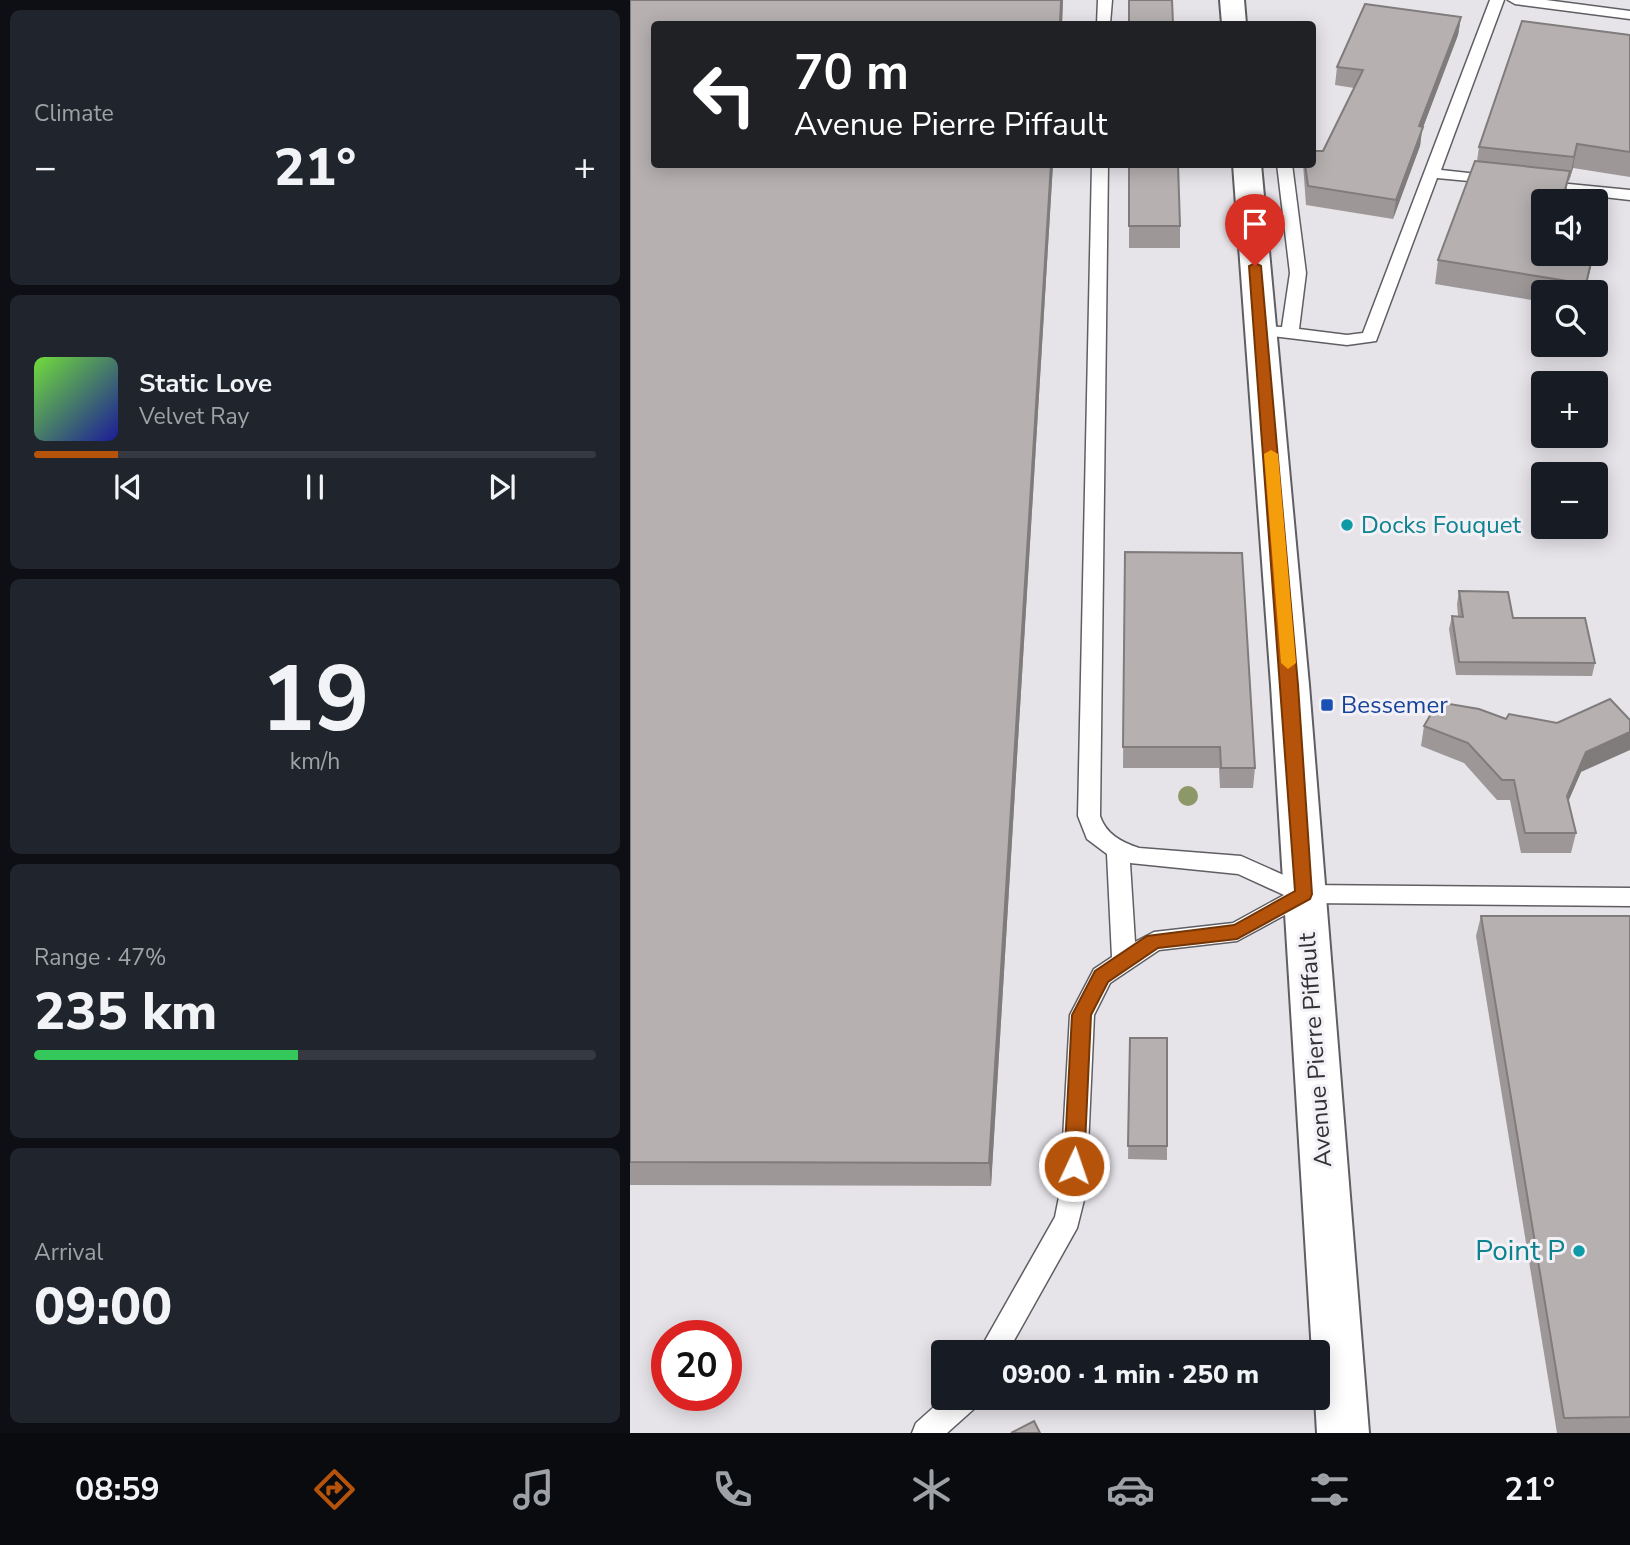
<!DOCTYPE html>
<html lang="en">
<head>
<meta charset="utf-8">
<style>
  :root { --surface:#171b24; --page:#20242c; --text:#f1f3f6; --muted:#9ea1a6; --line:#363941; --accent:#b45309 }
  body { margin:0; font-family:"Nunito Sans",sans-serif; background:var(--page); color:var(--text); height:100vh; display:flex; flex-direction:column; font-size:26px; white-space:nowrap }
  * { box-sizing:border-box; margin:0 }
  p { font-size:23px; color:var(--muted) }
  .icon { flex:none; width:38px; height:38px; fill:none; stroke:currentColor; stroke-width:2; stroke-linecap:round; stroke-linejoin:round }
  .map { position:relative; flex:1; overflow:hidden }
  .side { display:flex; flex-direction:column; gap:10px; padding:10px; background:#0d0f14; width:630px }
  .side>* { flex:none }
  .guide { position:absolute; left:21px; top:21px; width:665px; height:147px; border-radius:7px; box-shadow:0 4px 18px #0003; background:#202124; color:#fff; overflow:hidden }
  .buttons { position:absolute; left:901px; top:189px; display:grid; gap:14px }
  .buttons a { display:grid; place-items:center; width:77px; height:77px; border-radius:7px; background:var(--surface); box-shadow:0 4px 18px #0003; font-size:35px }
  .speed { position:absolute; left:21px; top:1320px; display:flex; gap:14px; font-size:35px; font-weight:700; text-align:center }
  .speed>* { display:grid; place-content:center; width:91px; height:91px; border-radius:50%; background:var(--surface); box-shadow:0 4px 18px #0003; line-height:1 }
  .speed .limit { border:10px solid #d22; background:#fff; color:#111 }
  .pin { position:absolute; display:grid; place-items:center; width:60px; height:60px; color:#fff; margin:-72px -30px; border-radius:50% 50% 50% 0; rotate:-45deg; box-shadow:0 0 7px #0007 }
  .pin .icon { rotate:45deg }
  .me { position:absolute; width:77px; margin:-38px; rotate:3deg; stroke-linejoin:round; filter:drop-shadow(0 0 5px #0008) }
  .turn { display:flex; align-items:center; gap:24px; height:147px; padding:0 28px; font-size:32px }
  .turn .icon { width:91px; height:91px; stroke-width:2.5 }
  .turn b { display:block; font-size:49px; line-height:60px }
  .big { font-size:52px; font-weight:800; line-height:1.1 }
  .side .widget { flex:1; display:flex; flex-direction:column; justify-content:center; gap:10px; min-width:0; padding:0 24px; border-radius:10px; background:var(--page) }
  .side .dial { align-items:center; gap:0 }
  .dial b { font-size:91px; line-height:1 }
  .song { display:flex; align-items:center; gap:21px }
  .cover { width:84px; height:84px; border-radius:10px; background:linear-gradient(135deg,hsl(100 70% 55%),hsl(240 70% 35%)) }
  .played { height:7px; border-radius:4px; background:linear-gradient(90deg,var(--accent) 15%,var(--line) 15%) }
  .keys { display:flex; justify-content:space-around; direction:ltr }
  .heat { display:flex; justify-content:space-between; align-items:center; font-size:38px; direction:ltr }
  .charge { height:10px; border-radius:5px; background:linear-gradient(90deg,#34c759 47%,var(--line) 0) }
  .trip { position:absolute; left:301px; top:1340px; width:399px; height:70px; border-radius:7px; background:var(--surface); box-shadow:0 4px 18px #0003; font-weight:800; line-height:70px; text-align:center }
  .dock { display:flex; height:112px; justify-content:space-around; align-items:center; background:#090b0e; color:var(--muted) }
  .dock .icon { width:49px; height:49px }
  .dock .active { color:var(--accent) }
  .dock b { font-size:32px; color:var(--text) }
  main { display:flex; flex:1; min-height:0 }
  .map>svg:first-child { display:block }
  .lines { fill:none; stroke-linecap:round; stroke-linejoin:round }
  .service-casing { stroke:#5f5e62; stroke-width:3 }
  .minor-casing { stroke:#5f5e62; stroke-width:4 }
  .service { fill:#fff; fill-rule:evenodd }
  .minor { fill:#fff; fill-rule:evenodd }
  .tree { fill:#8d9869 }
  .wall { fill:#9d9897 }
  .shaded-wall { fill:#7f7c7b }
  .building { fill:#b6b1b0; stroke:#7f7c7b; stroke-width:2 }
  .route { fill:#b45309; stroke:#753606; stroke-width:2 }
  .slow { fill:#f59e0b }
  .culture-dot { fill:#0f9aa8; stroke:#f3f1f6; stroke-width:2.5 }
  .transit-dot { fill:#1a4fb4; stroke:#f3f1f6; stroke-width:2.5 }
  .labels { text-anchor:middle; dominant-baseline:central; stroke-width:6; stroke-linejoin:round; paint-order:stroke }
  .culture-label { font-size:24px; fill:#0d838f; stroke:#f3f1f6; text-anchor:start }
  .transit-label { font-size:24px; fill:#164399; stroke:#f3f1f6; text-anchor:start }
  .street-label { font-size:24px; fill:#323133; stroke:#f3f1f6 }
  .near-culture-label { font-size:28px; fill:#0d838f; stroke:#f3f1f6; text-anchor:end }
</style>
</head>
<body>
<main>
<section class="side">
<div class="widget"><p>Climate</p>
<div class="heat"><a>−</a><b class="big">21°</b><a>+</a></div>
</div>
<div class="widget">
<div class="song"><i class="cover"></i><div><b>Static Love</b><p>Velvet Ray</p></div></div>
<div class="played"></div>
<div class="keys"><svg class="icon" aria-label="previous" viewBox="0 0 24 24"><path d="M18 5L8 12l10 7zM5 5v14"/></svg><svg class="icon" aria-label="pause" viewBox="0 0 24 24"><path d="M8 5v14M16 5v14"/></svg><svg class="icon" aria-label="next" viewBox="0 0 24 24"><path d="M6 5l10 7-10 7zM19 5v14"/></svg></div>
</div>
<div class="widget dial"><b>19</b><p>km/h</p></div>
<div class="widget"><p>Range · 47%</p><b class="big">235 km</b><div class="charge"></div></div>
<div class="widget"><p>Arrival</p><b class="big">09:00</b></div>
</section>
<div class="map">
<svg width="1000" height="1433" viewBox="0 0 1000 1433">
  <rect width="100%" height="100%" fill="#e6e4e9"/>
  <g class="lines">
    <g class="service-casing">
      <g id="service">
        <path d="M468,0H482L480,24H467Z"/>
        <path d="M860,0H874L811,170L866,176L874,181L871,184L807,178L746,341L717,345L625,334L623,330L625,326L652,327L660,273L647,164H662L676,273L669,329L717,335L733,333Z"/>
        <path d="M878,0H916L1000,11V19L885,4Z"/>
        <path d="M462,164H478L470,816C476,834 491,842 509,848L611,856L676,885L1000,888V906L677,903L607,941L529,950L480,983L464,1015L456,1192L447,1228L377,1353H348L425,1217L430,1192L440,1015L464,969L482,957L477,854L457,839L448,816ZM500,863L608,874L654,895L603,923L524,932L505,942Z"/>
        <path d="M908,181L1000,190V200L903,189L900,186Z"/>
        <path d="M314,1398H349L345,1408L317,1433H282L286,1423Z"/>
      </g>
    </g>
    <g class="minor-casing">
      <g id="minor">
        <path d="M590,0H614L616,24H592Z"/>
        <path d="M603,164H631L679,685L739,1433H687L685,1398H688V1353H682L641,685Z"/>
      </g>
    </g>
    <use href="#service" class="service"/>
    <use href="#minor" class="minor"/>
  </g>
  <circle class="tree" cx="558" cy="796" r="10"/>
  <g class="wall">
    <path d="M0,0H433L432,24L24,164H423L361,1186L0,1185Z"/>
    <path d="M831,17L828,35L792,130L790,146L763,219L676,205L673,164H682L693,151L724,88L705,85L707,67Z"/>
    <path d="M1000,35V177L943,168L939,181L938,180L934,201H914L964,254L955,292H914V302L805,284L808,260L847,161L849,147Z"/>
    <path d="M499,164L550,226V248H499Z"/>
    <path d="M495,552L625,768L623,788H590L589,768H493Z"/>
    <path d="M829,591L883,618L965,663L962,676L826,675L819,629L822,616H828L827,604Z"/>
    <path d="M794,726L951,772L938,801L946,833L941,853H891L880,800H867L834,763L791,746Z"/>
    <path d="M851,916H1000V1433H927L846,936Z"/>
    <path d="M500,1038H537V1160L498,1159Z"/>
  </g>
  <g class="shaded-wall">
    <path d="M431,0H433L432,24H430Z"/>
    <path d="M831,17L828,35L792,130L790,146L763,219L766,200L789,126Z"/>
    <path d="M947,144L943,168L939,181L944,157Z"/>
    <path d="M421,164H423L361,1186L359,1163Z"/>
    <path d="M940,171L934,201H932Z"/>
    <path d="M1000,732V750L951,772L932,816L937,796L956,752Z"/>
  </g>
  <g class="building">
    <path d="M0,0H431L430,24H24V164H421L359,1163L0,1162Z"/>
    <path d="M499,0H542L543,24H499Z"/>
    <path d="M735,4L831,17L789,126L793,127L766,200L678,186L675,164H682V151H693L733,70L707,67Z"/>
    <path d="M892,21L1000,35V152L947,144L944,157L849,147Z"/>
    <path d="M845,161L940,171L932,201H914V254H963L956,284L808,260Z"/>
    <path d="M499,164H548L550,226H499Z"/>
    <path d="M966,221L970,222L966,241Z"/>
    <path d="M495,552L612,553L625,768H591L590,747H493Z"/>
    <path d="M829,591L878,592L883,618H955L965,663L829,662L822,616L833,617Z"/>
    <path d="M980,699L1000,720V732L956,752L937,796L946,833H895L884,780H872L838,743L794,726L808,702L849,709L876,719L879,714L927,723Z"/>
    <path d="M851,916H1000V1417L934,1418Z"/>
    <path d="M500,1038H537V1146H498Z"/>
    <path d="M404,1421L410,1433H381Z"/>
  </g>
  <path class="route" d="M625,263L631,266L668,685L682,894L680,899L607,939L528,948L478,982L461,1015L454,1166L451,1173L444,1175L437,1173L434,1166L442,1015L465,971L517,936L604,925L665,891L619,266Z"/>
  <path class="slow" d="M641,450L648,454L666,663L658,669L651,663L634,454Z"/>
  <g class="culture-dot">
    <circle cx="717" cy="525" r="7"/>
    <circle cx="949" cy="1251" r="7"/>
  </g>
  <rect class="transit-dot" x="690" y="698" width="14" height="14" rx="3.5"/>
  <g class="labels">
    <g class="culture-label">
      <text x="731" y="525">Docks Fouquet</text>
    </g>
    <g class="transit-label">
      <text x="711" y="705">Bessemer</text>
    </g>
    <g class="street-label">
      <text transform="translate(685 1050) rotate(-94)">Avenue Pierre Piffault</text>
    </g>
    <g class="near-culture-label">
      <text x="935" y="1251">Point P</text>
    </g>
  </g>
</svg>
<div class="buttons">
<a><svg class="icon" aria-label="sound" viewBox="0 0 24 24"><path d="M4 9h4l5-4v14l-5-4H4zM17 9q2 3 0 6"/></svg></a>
<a><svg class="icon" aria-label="search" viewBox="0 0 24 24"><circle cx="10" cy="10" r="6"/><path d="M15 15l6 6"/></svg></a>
<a>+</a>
<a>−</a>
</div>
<div class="speed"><div class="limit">20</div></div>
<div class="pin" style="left:625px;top:266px;background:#d93025"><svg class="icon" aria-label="arrive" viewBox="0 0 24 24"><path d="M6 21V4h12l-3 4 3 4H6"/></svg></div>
<svg class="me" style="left:444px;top:1166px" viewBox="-20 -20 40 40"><circle r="17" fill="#b45309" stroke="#fff" stroke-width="3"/><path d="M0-11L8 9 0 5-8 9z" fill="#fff"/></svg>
<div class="trip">09:00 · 1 min · 250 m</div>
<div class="guide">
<div class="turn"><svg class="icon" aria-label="left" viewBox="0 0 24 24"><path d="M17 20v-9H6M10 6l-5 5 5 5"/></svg><div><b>70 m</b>Avenue Pierre Piffault</div></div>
</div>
</div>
</main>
<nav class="dock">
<b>08:59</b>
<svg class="icon active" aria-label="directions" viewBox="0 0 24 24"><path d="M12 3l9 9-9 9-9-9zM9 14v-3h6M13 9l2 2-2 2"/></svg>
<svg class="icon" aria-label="music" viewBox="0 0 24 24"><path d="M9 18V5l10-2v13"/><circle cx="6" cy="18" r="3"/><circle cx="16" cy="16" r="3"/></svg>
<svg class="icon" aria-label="phone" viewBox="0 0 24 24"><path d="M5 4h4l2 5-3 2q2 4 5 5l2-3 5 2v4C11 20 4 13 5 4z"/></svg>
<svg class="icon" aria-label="climate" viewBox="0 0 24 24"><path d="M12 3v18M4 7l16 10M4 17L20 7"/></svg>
<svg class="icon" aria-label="car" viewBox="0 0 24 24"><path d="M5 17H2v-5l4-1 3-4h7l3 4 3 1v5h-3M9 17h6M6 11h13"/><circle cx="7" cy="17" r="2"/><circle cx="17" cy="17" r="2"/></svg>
<svg class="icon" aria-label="filters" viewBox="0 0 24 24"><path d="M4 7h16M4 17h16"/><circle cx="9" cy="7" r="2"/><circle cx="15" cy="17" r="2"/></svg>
<b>21°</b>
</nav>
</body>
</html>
